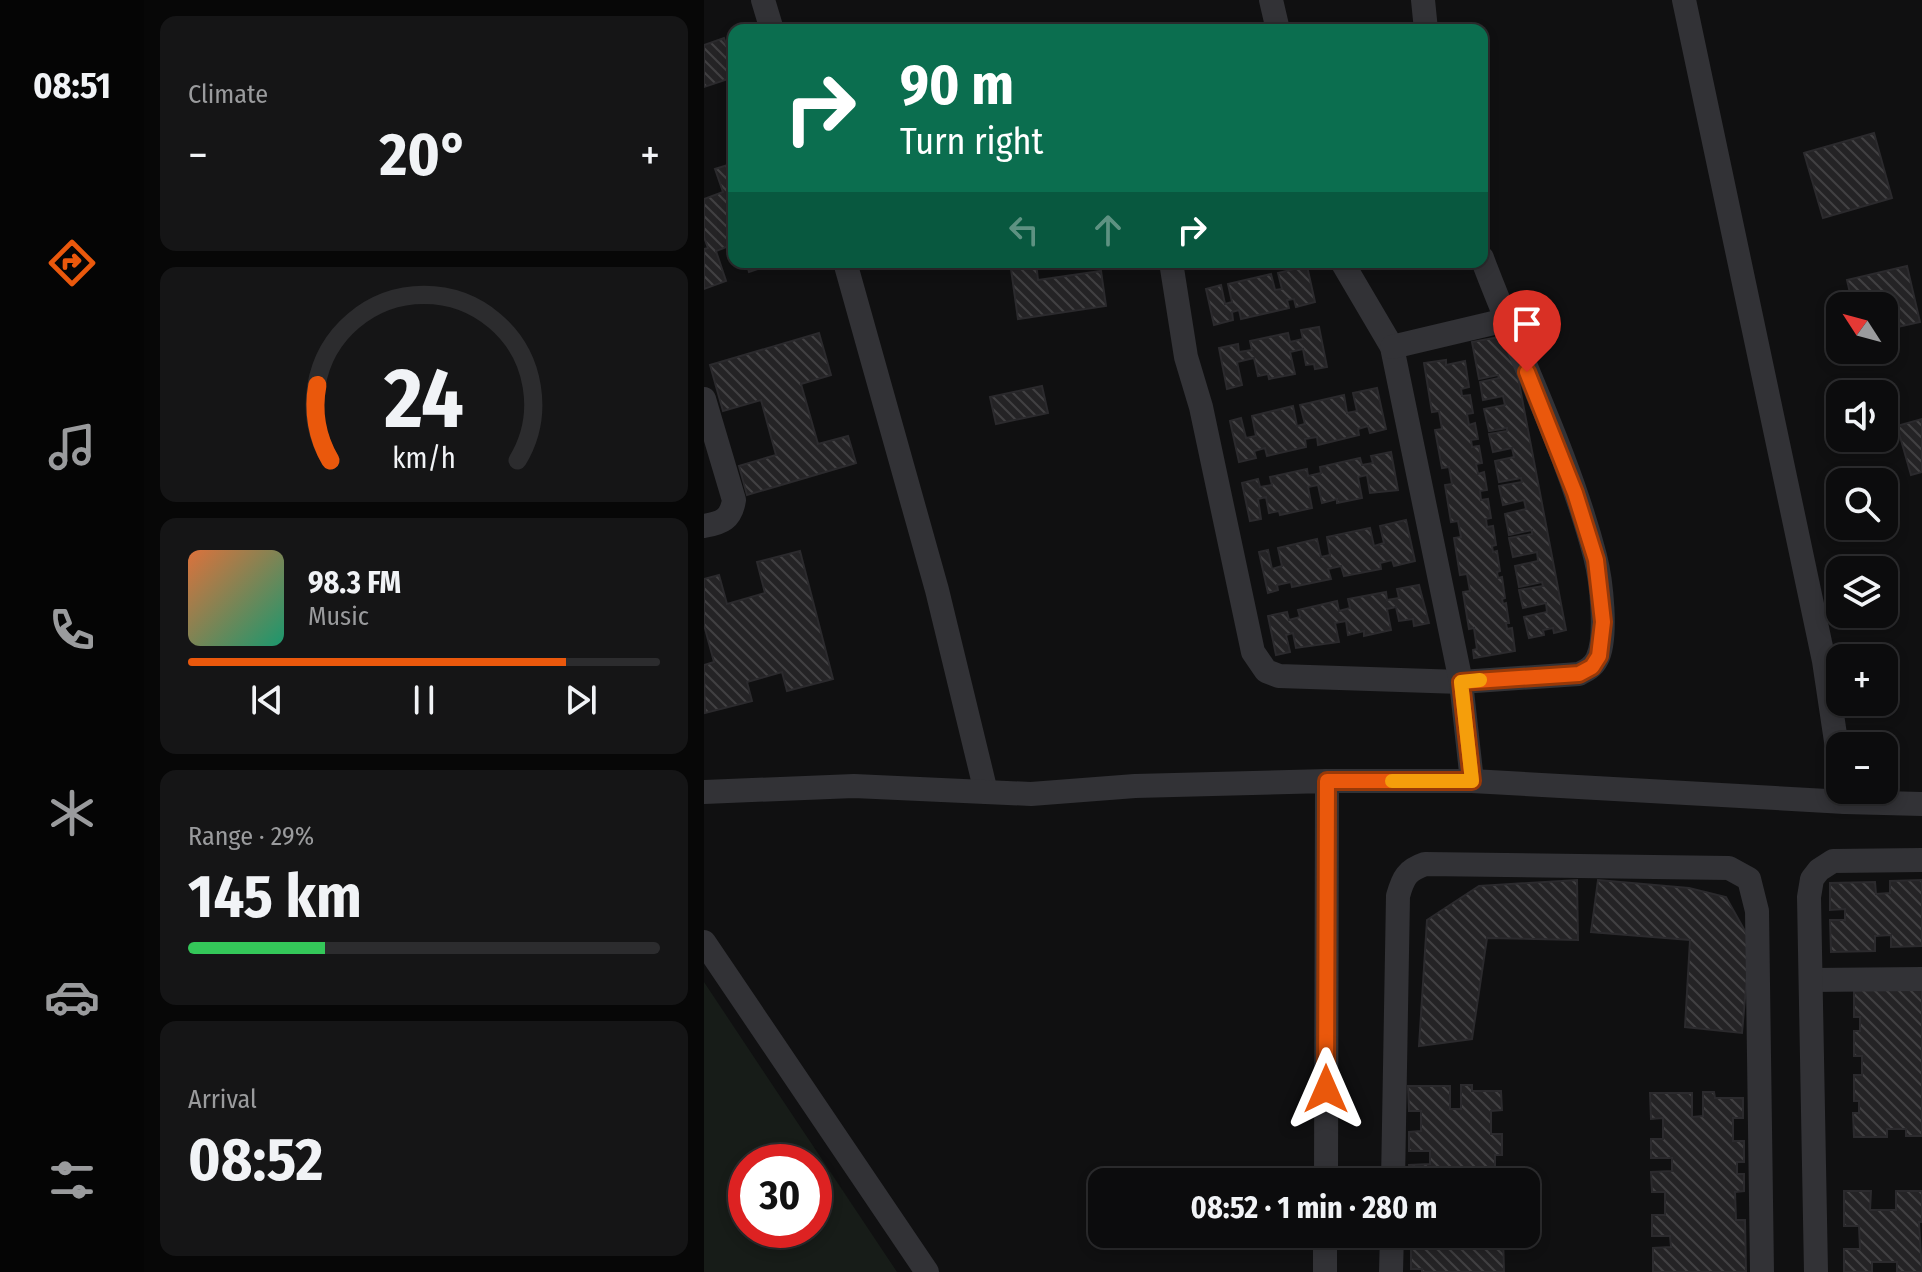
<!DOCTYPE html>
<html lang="en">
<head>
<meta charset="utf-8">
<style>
  :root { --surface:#0c0c0d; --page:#151516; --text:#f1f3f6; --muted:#9a9b9d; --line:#2c2c2e; --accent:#ea580c }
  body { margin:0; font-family:"Fira Sans Condensed",sans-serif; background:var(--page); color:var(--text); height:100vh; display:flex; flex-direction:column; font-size:30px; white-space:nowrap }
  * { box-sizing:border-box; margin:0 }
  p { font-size:26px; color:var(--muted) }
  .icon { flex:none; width:44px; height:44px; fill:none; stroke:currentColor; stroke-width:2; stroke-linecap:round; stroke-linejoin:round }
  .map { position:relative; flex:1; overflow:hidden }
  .sheet { display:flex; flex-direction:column; gap:16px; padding:16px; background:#070707; width:560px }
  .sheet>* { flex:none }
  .guide { position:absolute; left:24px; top:24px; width:760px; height:244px; border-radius:16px; box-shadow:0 4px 12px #0003,0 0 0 2px var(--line); background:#0b6e4f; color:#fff; overflow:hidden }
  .needle { width:52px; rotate:306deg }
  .controls { position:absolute; left:1122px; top:292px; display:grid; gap:16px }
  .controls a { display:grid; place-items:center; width:72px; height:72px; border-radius:16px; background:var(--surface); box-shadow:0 4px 12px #0003,0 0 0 2px var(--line); font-size:40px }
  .speed { position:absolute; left:24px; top:1144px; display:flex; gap:16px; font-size:40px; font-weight:700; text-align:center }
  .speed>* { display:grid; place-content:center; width:104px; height:104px; border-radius:50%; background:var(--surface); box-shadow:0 4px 12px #0003,0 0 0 2px var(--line); line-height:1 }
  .speed .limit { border:12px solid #d22; background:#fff; color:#111 }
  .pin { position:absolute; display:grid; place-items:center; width:68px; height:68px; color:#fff; margin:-82px -34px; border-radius:50% 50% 50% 0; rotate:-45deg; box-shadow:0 0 8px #0007 }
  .pin .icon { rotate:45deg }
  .me { position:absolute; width:88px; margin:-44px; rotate:0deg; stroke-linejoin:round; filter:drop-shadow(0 0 6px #0008) }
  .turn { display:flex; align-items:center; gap:28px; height:168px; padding:0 40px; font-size:36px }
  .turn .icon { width:104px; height:104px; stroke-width:2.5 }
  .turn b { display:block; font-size:56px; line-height:68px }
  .lanes { display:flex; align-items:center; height:76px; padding:0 40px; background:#0003; justify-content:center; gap:40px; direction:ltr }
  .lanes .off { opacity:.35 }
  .big { font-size:60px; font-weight:700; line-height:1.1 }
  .sheet .card { flex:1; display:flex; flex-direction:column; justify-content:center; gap:12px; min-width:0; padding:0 28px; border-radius:16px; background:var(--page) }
  .sheet .dial { align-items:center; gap:0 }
  .dial svg { height:208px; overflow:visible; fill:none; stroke:var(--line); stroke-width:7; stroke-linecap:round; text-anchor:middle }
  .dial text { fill:var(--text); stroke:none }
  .song { display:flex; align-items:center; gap:24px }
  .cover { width:96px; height:96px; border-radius:12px; background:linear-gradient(135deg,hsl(20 70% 55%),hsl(160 70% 35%)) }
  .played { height:8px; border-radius:4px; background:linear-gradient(90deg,var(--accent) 80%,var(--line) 80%) }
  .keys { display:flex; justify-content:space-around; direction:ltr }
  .heat { display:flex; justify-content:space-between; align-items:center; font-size:44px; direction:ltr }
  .charge { height:12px; border-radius:6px; background:linear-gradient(90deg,#34c759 29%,var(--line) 0) }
  .trip { position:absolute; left:384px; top:1168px; width:452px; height:80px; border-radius:16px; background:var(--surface); box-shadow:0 4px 12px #0003,0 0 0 2px var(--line); font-weight:700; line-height:80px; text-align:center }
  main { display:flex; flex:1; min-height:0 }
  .tab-bar { display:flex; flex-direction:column; width:144px; justify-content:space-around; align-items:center; background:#050505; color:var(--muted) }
  .tab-bar .icon { width:56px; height:56px }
  .tab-bar .on { color:var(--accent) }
  .tab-bar b { font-size:36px; color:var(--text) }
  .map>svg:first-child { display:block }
  .grass { fill:#171c18; fill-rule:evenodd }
  .building { fill:url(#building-back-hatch); stroke:#2b2a2d; stroke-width:2 }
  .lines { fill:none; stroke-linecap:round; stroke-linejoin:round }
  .minor { stroke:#323236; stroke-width:24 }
  .route-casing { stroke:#983908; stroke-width:20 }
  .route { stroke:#ea580c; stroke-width:14 }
  .slow { stroke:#f59e0b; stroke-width:14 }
</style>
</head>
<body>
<main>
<nav class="tab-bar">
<b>08:51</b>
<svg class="icon on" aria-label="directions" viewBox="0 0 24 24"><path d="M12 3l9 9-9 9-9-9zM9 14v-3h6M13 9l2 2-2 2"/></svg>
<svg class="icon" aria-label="music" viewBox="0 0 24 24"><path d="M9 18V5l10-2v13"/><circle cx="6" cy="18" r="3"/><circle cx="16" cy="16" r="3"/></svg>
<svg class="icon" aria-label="phone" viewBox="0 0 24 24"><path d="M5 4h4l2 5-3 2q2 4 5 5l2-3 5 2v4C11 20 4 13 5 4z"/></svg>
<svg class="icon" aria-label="climate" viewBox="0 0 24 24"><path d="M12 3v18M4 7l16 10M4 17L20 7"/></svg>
<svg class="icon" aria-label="car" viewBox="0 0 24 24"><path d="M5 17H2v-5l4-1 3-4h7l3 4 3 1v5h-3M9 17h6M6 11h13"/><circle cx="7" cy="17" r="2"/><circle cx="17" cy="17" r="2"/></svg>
<svg class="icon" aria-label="filters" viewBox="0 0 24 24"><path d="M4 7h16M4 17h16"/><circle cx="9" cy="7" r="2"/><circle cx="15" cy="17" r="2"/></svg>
</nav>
<section class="sheet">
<div class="card"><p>Climate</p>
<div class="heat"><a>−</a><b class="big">20°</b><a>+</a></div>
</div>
<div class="card dial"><svg viewBox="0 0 100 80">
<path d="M14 69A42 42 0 1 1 86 69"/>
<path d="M14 69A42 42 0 0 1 9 40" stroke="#ea580c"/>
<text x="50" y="56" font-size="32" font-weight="700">24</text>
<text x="50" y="72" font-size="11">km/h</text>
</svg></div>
<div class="card">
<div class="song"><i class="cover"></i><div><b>98.3 FM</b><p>Music</p></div></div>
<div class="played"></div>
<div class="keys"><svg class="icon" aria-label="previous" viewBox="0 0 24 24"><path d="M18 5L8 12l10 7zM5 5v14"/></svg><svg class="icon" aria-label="pause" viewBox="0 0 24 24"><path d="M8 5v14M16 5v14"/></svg><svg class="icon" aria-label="next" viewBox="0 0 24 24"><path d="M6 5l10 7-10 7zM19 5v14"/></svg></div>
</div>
<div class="card"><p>Range · 29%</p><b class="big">145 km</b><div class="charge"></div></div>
<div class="card"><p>Arrival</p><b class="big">08:52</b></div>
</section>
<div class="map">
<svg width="1218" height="1272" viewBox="0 0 1218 1272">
  <defs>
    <pattern id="building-back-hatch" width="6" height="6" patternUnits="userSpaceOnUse" patternTransform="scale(2)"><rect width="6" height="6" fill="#242325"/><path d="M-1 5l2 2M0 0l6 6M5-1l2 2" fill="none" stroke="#414042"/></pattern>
  </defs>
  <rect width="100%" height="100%" fill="#101011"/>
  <path class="grass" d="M0,982L193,1272H0ZM110,1162V1230H42V1162Z"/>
  <g class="building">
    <path d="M20,38L30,68V77L0,87V45Z"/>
    <path d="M1170,133L1188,198L1119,218L1100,153Z"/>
    <path d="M30,163V244L12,251L22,281L0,289V249L4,248L0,237V199L19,192L11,169Z"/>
    <path d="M42,262H74L45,272Z"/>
    <path d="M306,262H332L334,280L397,271L402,306L314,319Z"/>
    <path d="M603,266L611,302L592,307L590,299L583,300L585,308L537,319L535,310L528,312L529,320L510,325L502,289L517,285L521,304L528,302L524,284L567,274L571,290L578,289L574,273Z"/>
    <path d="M1203,266L1216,322L1180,330V306H1149L1143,280Z"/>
    <path d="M615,327L623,367L611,369L610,364L602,365L599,349L586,352L591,374L565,379L564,374L554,376L550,358L533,362L538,385L523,389L515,348L534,344L535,352L548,350L546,341L584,333L586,342L599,339L597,330Z"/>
    <path d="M115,333L127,375L97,384L114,444L144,436L152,463L43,495L35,466L72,455L57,400L19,411L6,365Z"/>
    <path d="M806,335L862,630L850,633L849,628L839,630L840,635L825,638L820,617L843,612L842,603L819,608L815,590L839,586L838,582L815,587L811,566L834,561L833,552L809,557L805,538L828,534V530L805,535L801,514L822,509L820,500L799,505L795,486L818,482L817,478L795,482L791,461L810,457L808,448L789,452L785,434L803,431V428L785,431L780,409L801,405L799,396L779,400L776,382L795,378L794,375L775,379L768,342Z"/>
    <path d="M742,360V365L761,361L765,387L757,389L758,396L766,395L769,413L763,414L765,425L771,423L774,439L767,440L768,447L775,446L778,463L772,464L774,474L780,472L783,490L776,491L777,500L784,499L787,518L782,519L783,527L789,526L792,545L788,546L789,552L793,551L796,571L793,572L794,578L798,577L801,598L798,599L799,604L802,603L805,623H802L803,629L808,628L811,651L770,658L769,650L773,649L770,628L765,629L759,592L766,591L763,574L756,575L750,538L757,537L754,521L747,522L741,485L748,484L745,467L738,468L731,430L738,429L735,411L728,412L720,363Z"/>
    <path d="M338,386L344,413L292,424L286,397Z"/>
    <path d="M673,388L682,429L666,433L664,426L654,429L655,435L614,445L613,437L601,439L602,447L563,456L561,448L550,451L552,458L535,462L526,421L537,418L542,438L552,436L548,416L589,406L593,426L601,424L596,405L640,395L643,413L653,411L649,393Z"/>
    <path d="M1218,419V472L1207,475L1193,426Z"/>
    <path d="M687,452L694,490L666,493L663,475L654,477L658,498L633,503V499L618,503L614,485L604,487L608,508L576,515L575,511L565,513L562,497L554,499L557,519L546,521L538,483L554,479L556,487L568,485L566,477L603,469L604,476L617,473L616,467L656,458L658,465L669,463L667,456Z"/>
    <path d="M702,520L711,561L690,566L688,560L676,563L677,569L640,576L637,566L624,569L627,579L588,587L587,582L573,585L574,590L564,593L555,552L564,550L568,569L578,566L574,548L613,539L617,557L626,555L623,537L666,528L670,546L680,543L676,526Z"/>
    <path d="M96,551L129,679L83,691L78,672L43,682L48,701L1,713L0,665L10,662L0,625V579L15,575L23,604L61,593L53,562Z"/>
    <path d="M715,585L725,623L710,626L709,619L695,621L692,607L683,609L687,630L660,636V631L644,635L642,621L631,623L635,642L592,648L589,633L582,635L586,652L572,655L564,616L583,612L585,620L596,617L594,610L633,601L635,611L646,608L644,599L682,592L683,600L695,598L693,589Z"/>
    <path d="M873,880L874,940L783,938L768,1039L715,1046L723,920L775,886Z"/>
    <path d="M894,880L985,888L1022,897L1046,940L1038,1033L981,1027L986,940L887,932Z"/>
    <path d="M1218,880V946L1187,947V935L1171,936V951L1127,952L1126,920H1141V909L1126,910V883L1171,882L1172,894L1186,893V881Z"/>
    <path d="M1218,983V1136H1202V1129H1183V1137H1150L1149,1113H1155V1101H1150V1075H1158V1056H1150V1031H1156V1017H1150V991Z"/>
    <path d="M757,1085H768V1091H797L798,1110L787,1111V1134H798V1155H791V1167H798L799,1182H706L705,1165L726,1164V1151H705V1132L717,1131V1111H705L704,1086H746V1109H757Z"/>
    <path d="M999,1092H1010L1011,1098H1039V1118H1029V1141H1040V1162H1033V1174H1040V1191L1031,1192L1032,1220H1041L1042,1272H949V1248L967,1247L966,1236H948V1215H961V1192H948L947,1172L968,1171V1158H947V1139H959V1118L947,1119L946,1093H988V1117L999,1116Z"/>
    <path d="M1140,1191H1167L1166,1210H1192V1191H1218V1222H1215L1218,1272H1193V1262H1168V1272H1140V1249H1156L1155,1226H1140Z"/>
    <path d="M725,1234H799L800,1272H718V1269H707V1241L725,1240Z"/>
  </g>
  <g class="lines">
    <g class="minor">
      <path d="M59,0L68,30"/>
      <path d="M567,0L574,30"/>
      <path d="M719,0L722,30"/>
      <path d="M980,0L1120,661L1136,768"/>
      <path d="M141,262L233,590L282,792"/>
      <path d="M467,262L482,357L497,407L549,652L562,671L575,676L757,682L875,674C883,670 889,667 893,659C904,637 897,579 891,556C864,453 815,357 778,258"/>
      <path d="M638,262L688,347L757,682L768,781"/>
      <path d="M688,347L802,320"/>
      <path d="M0,399L30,500C27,519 18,523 0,526"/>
      <path d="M623,781H768L1141,802L1139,790"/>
      <path d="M0,792L150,786L327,794L431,786L623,781L622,1182"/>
      <path d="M1141,802L1218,804"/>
      <path d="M0,942L223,1272"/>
      <path d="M1107,980L1218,979"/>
      <path d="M689,1182L694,896C699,878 703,870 721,864L1025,868L1045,879L1053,911L1058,1272"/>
      <path d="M621,1272V1234"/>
      <path d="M687,1272L688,1234"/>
      <path d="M1112,1272L1105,897L1108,879L1115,870L1129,861L1218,860"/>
    </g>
  </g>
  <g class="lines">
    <g class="route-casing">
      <path id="route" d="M622,1089L623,781H768L757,682L875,674L888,667L895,656L899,622L892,560L871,493L823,372"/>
    </g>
    <use href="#route" class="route"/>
    <path class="slow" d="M688,781H768L757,682L776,680"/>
  </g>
</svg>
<div class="controls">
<a><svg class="needle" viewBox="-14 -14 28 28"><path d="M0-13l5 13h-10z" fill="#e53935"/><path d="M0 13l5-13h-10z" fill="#9a9b9d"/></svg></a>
<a><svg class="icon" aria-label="sound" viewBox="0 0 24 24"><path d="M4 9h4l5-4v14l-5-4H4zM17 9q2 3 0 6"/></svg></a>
<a><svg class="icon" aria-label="search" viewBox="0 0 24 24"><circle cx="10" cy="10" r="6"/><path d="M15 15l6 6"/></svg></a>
<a><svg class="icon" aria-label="layers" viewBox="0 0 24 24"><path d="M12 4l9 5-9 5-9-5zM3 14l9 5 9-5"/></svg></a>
<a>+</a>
<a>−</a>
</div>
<div class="speed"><div class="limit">30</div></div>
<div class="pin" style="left:823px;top:372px;background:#d93025"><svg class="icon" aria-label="arrive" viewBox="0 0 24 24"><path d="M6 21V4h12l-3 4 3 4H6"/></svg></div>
<svg class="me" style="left:622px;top:1089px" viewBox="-20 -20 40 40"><path d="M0-17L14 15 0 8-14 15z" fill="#ea580c" stroke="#fff" stroke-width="4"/></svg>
<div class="trip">08:52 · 1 min · 280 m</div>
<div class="guide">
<div class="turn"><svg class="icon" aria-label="right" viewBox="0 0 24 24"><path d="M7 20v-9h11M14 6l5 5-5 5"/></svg><div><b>90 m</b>Turn right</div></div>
<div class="lanes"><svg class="icon off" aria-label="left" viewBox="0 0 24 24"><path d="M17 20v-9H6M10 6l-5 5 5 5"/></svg><svg class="icon off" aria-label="ahead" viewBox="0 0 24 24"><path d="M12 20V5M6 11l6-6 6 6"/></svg><svg class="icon" aria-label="right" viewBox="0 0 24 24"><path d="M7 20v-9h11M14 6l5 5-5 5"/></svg></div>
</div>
</div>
</main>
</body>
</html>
